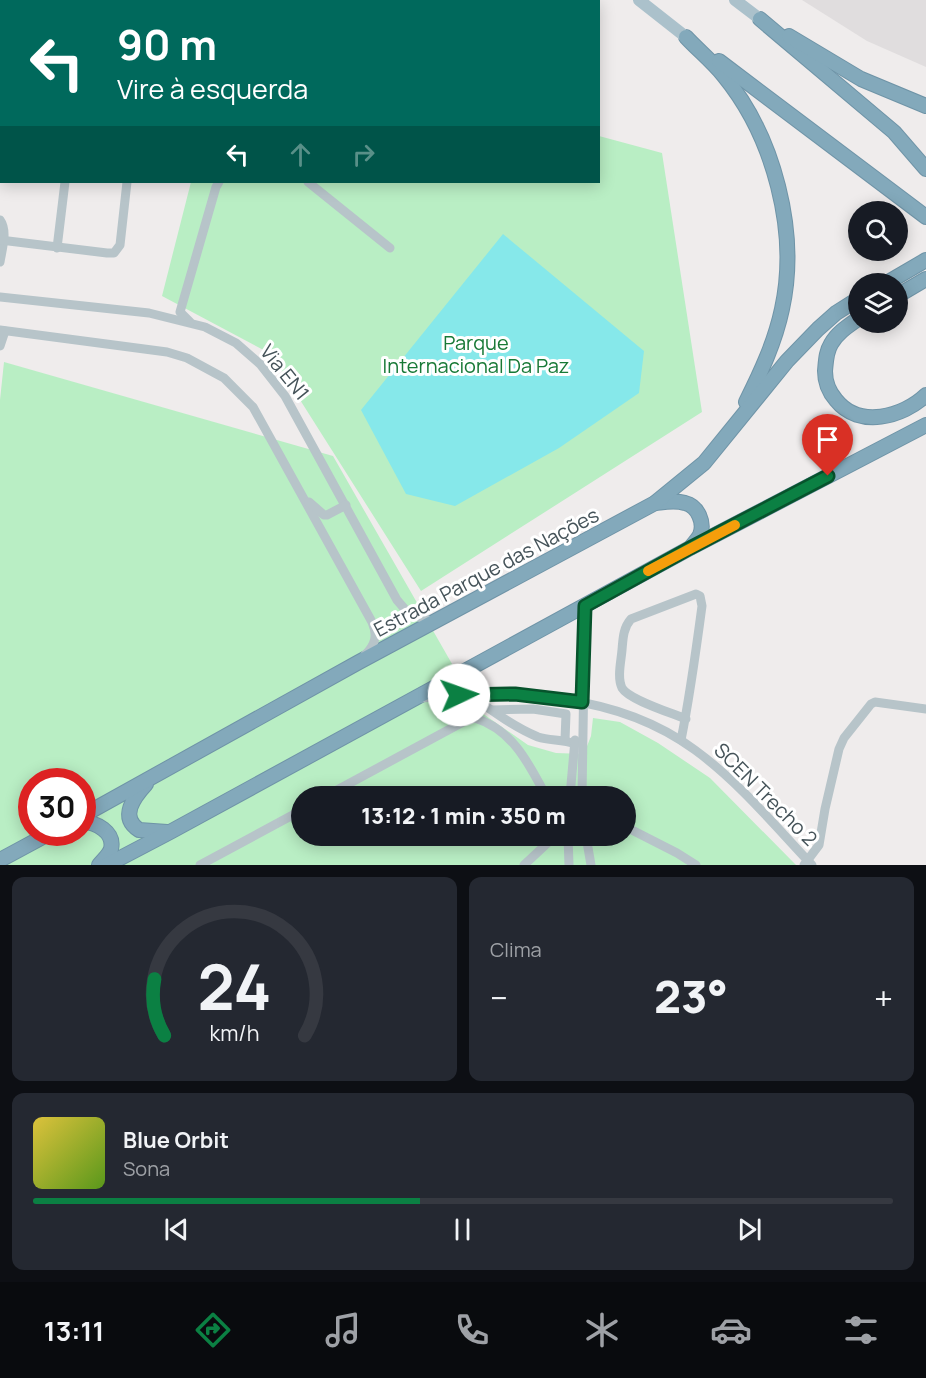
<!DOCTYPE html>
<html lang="pt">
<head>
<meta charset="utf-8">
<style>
  :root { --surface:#171b24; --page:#242831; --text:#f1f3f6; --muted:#9ea1a6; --line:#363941; --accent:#0b8043 }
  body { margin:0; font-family:Manrope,sans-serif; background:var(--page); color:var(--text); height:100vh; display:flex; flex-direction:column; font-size:22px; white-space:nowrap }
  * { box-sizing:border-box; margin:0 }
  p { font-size:20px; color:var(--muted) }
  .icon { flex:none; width:33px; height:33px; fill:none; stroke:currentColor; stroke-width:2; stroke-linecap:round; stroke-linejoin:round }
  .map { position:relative; height:865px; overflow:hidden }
  .details { display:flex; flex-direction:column; gap:12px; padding:12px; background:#0d0f14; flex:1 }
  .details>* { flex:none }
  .guide { position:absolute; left:0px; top:0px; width:600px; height:183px; box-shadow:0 3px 15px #0003; background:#00695c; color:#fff; overflow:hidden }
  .buttons { position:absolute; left:848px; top:201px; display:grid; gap:12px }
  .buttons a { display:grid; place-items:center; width:60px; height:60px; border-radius:50%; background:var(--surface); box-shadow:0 3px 15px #0003; font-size:30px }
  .speed { position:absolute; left:18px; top:768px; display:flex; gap:12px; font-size:30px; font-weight:700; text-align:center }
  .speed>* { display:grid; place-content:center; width:78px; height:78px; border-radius:50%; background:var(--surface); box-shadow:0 3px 15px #0003; line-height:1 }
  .speed .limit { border:9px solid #d22; background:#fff; color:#111 }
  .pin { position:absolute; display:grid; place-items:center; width:51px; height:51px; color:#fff; margin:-62px -26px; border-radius:50% 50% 50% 0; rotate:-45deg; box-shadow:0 0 6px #0007 }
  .pin .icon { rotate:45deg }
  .me { position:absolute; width:66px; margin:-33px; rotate:87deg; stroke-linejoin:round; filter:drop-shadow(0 0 4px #0008) }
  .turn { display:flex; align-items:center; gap:21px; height:126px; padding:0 18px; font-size:27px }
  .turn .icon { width:78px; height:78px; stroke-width:2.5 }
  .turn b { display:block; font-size:42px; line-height:51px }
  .lanes { display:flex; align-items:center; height:57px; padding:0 18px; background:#0003; justify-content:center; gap:30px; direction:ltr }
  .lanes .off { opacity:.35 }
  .big { font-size:45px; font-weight:800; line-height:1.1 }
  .details .widget { flex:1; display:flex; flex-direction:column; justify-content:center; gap:9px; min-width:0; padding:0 21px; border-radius:12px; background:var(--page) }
  .details .dial { align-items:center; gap:0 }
  .dial svg { height:156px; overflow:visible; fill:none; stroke:var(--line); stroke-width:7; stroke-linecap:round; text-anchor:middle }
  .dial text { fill:var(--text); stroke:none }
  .song { display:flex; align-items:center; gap:18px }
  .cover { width:72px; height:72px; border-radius:9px; background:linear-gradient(135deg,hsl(50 70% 55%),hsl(90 70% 35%)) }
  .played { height:6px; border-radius:3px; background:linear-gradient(90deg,var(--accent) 45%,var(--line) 45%) }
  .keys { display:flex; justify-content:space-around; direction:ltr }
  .heat { display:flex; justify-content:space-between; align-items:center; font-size:33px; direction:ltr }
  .details .tiles { flex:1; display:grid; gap:12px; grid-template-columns:1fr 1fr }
  .widget:last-child { grid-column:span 2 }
  .trip { position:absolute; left:291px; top:786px; width:345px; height:60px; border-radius:30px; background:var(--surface); box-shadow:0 3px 15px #0003; font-weight:800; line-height:60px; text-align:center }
  .tab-bar { display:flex; height:96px; justify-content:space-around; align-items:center; background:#090b0e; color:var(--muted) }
  .tab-bar .icon { width:42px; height:42px }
  .tab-bar .on { color:var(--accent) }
  .tab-bar b { font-size:27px; color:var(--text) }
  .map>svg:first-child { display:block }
  .education { fill:#e0ddde }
  .green { fill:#b9eec4; fill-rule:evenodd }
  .water { fill:#86e8ea }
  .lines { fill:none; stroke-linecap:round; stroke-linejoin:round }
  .highway-casing { stroke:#6f94a7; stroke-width:16 }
  .minor { stroke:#b7c4c9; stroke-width:9 }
  .major { stroke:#abc1cb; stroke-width:12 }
  .highway { stroke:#83a9bb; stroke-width:14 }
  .route-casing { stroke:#07532c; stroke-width:15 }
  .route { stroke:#0b8043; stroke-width:10 }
  .slow { stroke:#f59e0b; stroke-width:10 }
  .labels { text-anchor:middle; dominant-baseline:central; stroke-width:6; stroke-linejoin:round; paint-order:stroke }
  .park-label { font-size:20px; fill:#177936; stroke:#fff }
  .street-label { font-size:20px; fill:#455359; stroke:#fff }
</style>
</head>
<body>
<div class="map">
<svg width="926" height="865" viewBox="0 0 926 865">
  <rect width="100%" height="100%" fill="#efecec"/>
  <path class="education" d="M802,0H926V67L867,41Z"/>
  <g class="green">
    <path d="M599,136L662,153L702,412L421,591L271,354L162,296L191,182H598Z"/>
    <path d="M4,362L333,456L479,711L528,745L556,753L584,754L591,736L593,718L620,722L658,743L710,778L796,865H0V400ZM32,782H82V832H32ZM302,796H626V836H302Z"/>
  </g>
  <path class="water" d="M503,234L644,351L639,393L559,448L455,506L406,494L361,410Z"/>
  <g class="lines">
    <g class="highway-casing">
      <g id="highway">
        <path d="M760,19L894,132L926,169"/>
        <path d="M789,36L861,79L926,106"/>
        <path d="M686,37C698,50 713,62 724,76C774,137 799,232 782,309C775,342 761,372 746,402"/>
        <path d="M719,61L926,217"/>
        <path d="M885,284L926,260"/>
        <path d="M897,296L926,279"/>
        <path d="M858,319C848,326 837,333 831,344C826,352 826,361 825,371C825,382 829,392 836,400C859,429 903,417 926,395"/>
        <path d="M655,503C665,502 675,500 685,503C698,506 705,523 700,535C698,539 694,543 691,547"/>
        <path d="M146,784C134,797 119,817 139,830L167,832"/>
        <path d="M82,816L359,662L655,503L704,463L787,361L818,329L836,313L858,299"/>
        <path d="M82,822C96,822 115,832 111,849C109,855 103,860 99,865"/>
        <path d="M0,860L52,832"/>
        <path d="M107,865L170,832L690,548L926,425"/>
      </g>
    </g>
    <g class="minor">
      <path d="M308,182L390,248"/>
      <path d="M0,220C8,231 2,249 0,262"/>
      <path d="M0,240L107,253H114L120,245L127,182"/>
      <path d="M57,248L65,182"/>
      <path d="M0,297L149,313L205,327L236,343L260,364L285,396L397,600L409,614L434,622"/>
      <path d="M190,322L180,312L216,187L219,182"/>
      <path d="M0,330L167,352L187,358L224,378L253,407L372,622C378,636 375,645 365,655"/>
      <path d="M0,346L5,331"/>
      <path d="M309,502L324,515H327L346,505"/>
      <path d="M470,695C491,710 514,727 538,737C550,741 563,739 575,744"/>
      <path d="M420,698C514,691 615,691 695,750C739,782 775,826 812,865"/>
      <path d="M492,710L533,709L566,714L565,740"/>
      <path d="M681,740C690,696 696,651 702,606L700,596L696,594L631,619C623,628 623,639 622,650C621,662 617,677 622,688C629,700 672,713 686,719"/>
      <path d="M326,796L463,722L475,718C513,730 529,764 546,796"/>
      <path d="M570,796L575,740"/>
      <path d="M582,796L585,606"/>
      <path d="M626,806L628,811L626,828"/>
      <path d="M626,827L677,853L696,865"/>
      <path d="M568,836L569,865"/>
      <path d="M586,836L591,865"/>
      <path d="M200,865L302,810"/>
      <path d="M524,865L555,836"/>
      <path d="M804,865L819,845L825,809L839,749L844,738L871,704L875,702L926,709"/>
    </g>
    <g class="major">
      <path d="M639,0L686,37"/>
      <path d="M735,0L760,19"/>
    </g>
    <use href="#highway" class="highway"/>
  </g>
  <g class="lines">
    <g class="route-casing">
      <path id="route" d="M459,695L515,694L582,702L585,606L690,548L828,476"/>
    </g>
    <use href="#route" class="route"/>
    <path class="slow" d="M648,571L735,525"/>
  </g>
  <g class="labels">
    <g class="park-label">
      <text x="476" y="342">Parque<tspan x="476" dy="23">Internacional Da Paz</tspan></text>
    </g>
    <g class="street-label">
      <text transform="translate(285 372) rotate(51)">Via EN1</text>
      <text transform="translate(486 572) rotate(-28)">Estrada Parque das Nações</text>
      <text transform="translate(766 794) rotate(45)">SCEN Trecho 2</text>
    </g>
  </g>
</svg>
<div class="buttons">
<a><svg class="icon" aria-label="search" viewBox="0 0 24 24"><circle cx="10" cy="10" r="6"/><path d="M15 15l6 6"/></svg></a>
<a><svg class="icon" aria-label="layers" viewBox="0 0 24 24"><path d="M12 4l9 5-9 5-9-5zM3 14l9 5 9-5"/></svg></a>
</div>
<div class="speed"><div class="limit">30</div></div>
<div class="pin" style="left:828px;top:476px;background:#d93025"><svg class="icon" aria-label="arrive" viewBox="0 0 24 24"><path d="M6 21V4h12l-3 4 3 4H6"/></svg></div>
<svg class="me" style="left:459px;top:695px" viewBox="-20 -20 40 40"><circle r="19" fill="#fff"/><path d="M0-13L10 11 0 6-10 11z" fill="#0b8043"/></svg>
<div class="trip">13:12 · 1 min · 350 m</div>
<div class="guide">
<div class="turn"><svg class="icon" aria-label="left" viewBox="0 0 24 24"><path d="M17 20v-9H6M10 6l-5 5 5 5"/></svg><div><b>90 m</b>Vire à esquerda</div></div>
<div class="lanes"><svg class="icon" aria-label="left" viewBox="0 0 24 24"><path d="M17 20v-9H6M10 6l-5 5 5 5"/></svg><svg class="icon off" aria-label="ahead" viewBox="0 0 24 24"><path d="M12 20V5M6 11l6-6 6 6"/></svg><svg class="icon off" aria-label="right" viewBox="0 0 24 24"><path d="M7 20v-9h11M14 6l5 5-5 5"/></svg></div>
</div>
</div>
<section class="details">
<div class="tiles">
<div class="widget dial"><svg viewBox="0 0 100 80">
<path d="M14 69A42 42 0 1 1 86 69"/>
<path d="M14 69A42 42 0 0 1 9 40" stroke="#0b8043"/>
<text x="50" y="56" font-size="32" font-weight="700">24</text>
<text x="50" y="72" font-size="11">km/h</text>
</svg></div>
<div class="widget"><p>Clima</p>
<div class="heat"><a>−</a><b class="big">23°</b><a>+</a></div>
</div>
<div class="widget">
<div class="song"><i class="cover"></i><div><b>Blue Orbit</b><p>Sona</p></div></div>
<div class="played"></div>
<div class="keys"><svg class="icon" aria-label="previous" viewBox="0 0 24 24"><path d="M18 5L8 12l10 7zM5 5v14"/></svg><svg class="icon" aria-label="pause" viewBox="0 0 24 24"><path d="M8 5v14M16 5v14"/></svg><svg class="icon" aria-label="next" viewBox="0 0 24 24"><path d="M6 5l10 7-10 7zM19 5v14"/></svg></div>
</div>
</div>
</section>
<nav class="tab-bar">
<b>13:11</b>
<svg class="icon on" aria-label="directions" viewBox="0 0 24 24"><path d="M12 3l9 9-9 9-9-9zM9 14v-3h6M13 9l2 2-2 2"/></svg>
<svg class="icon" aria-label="music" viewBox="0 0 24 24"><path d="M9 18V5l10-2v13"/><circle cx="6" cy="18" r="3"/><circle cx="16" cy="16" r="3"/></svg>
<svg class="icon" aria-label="phone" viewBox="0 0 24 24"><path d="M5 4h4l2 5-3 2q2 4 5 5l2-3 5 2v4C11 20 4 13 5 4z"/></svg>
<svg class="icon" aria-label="climate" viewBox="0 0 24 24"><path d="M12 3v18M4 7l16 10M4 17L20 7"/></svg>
<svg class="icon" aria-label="car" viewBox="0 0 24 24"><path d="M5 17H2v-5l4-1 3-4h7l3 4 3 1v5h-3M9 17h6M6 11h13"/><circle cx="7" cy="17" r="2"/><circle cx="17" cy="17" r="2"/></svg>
<svg class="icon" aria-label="filters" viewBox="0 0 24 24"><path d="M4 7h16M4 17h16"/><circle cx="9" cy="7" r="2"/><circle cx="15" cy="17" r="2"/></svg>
</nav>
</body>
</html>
